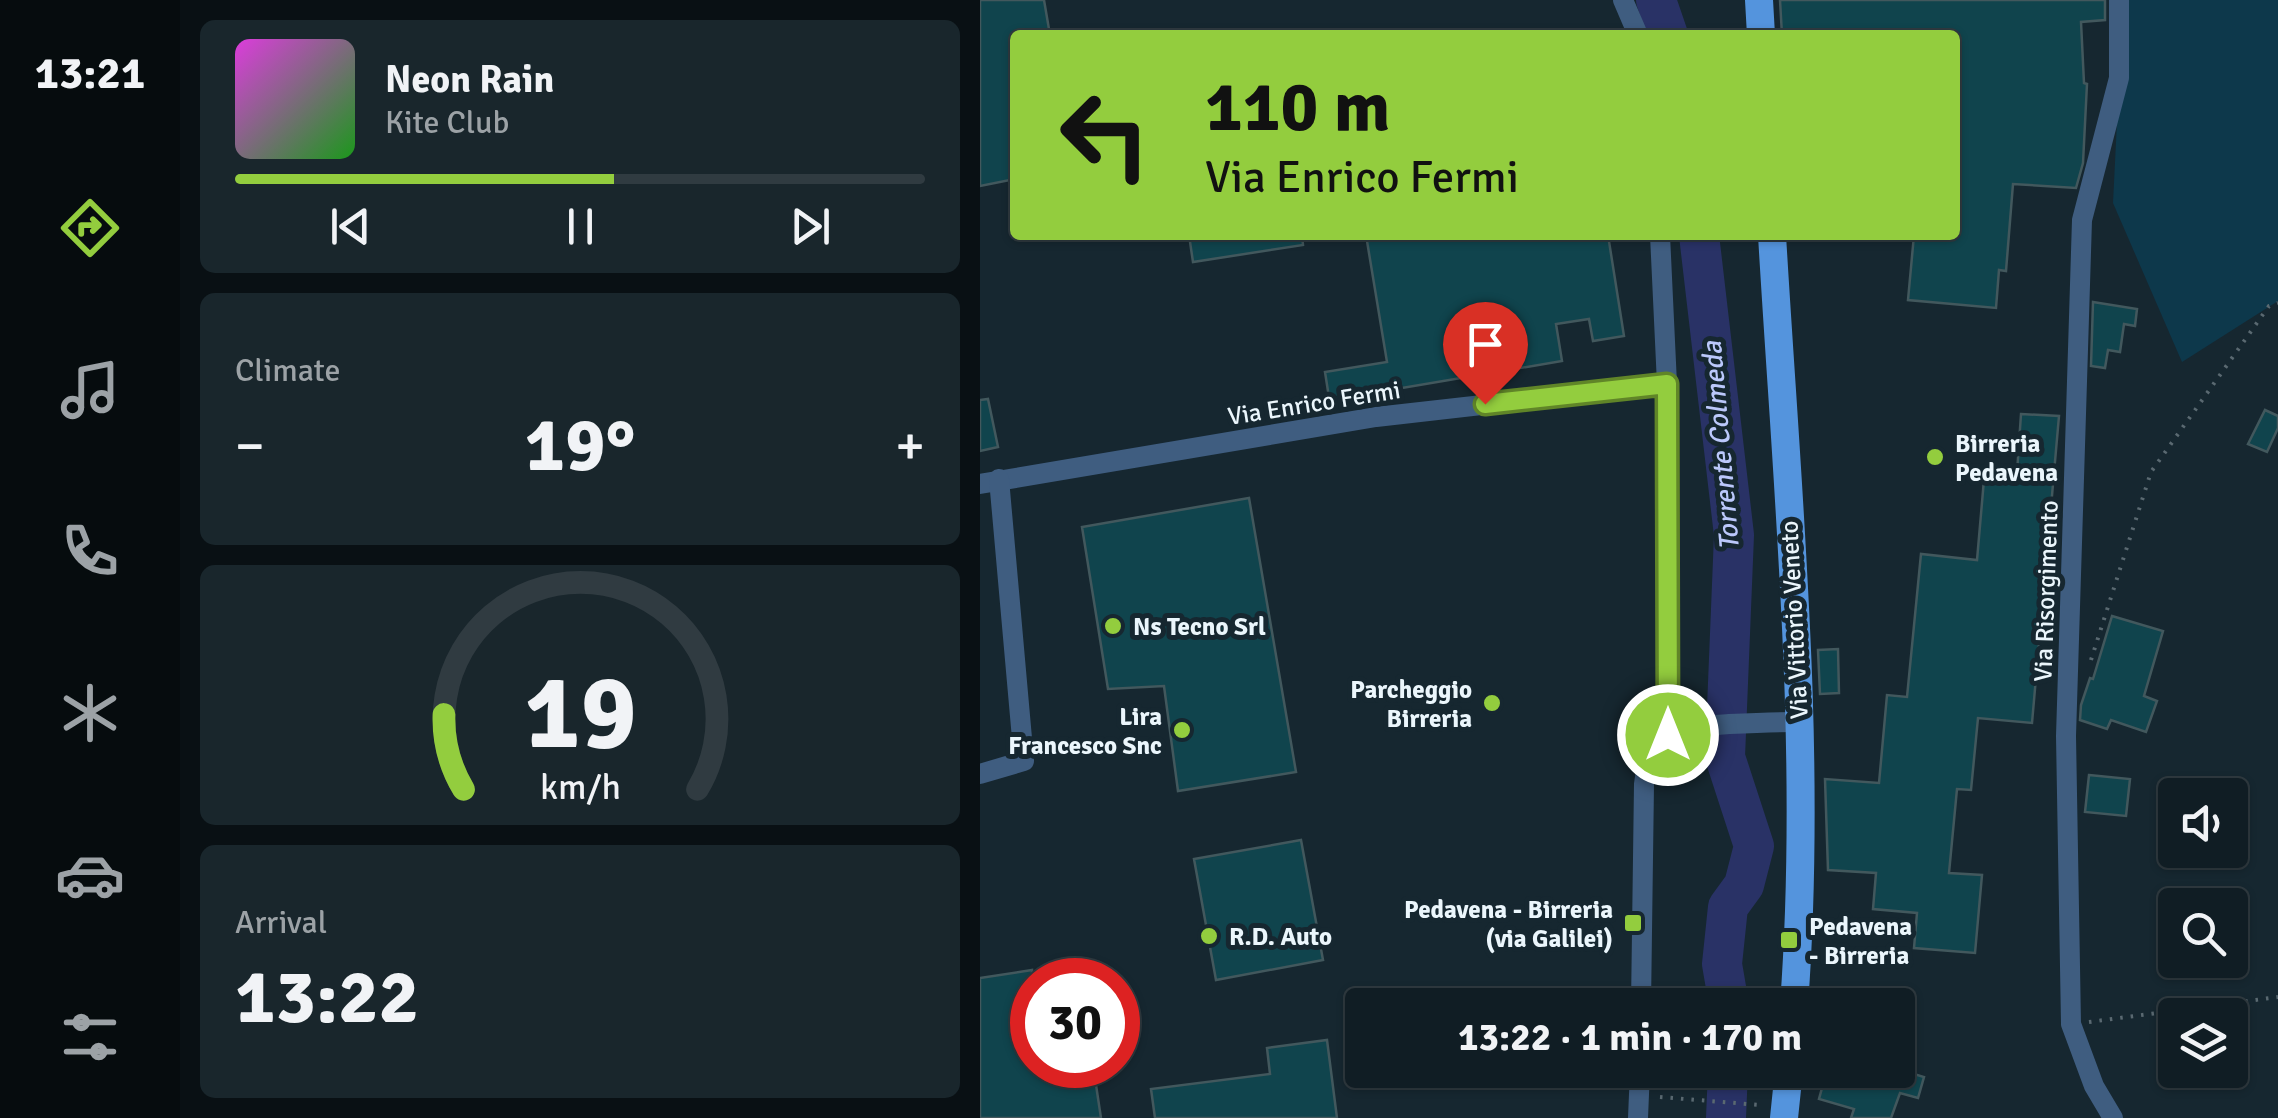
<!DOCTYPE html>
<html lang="en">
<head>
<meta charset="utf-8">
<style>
  :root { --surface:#101d24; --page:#19262c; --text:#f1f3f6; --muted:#9ca2a6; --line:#303b41; --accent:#93cd3e }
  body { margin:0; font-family:Signika,sans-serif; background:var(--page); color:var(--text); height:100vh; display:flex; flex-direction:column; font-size:38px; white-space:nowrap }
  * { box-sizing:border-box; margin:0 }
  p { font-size:32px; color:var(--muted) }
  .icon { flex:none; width:55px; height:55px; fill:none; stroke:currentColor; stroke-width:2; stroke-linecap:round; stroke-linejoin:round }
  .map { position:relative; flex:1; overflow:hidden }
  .side { display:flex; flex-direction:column; gap:20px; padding:20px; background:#091014; width:800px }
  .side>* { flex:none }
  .guide { position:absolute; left:30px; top:30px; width:950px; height:210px; border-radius:10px; box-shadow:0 2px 8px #0004,0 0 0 2px var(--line); background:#93cd3e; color:#111; overflow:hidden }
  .controls { position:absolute; left:1178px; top:778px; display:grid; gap:20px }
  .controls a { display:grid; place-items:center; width:90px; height:90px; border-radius:10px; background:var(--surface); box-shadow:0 2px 8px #0004,0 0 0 2px var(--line); font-size:50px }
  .speed { position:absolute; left:30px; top:958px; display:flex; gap:20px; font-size:50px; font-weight:700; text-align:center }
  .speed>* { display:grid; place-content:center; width:130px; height:130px; border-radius:50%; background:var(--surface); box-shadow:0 2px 8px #0004,0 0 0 2px var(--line); line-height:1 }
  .speed .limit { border:15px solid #d22; background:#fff; color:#111 }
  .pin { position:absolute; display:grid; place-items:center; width:85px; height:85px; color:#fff; margin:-102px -42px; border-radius:50% 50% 50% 0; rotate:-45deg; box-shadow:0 0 10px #0007 }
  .pin .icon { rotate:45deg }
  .me { position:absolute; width:110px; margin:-55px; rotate:0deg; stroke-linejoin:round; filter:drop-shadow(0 0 8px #0008) }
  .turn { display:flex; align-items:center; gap:35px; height:210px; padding:0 30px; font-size:45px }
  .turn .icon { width:130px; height:130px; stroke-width:2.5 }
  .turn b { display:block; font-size:70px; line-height:85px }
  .big { font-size:75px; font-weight:800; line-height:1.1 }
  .side .tile { flex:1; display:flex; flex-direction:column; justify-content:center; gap:15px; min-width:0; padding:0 35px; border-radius:15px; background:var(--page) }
  .side .dial { align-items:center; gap:0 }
  .dial svg { height:260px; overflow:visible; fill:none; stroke:var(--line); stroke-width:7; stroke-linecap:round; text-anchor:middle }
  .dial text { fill:var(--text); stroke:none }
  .song { display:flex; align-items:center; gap:30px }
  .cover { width:120px; height:120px; border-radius:15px; background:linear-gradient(135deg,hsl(300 70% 55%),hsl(120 70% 35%)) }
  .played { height:10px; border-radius:5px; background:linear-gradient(90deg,var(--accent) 55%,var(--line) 55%) }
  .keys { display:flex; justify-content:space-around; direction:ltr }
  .heat { display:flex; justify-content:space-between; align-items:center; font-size:55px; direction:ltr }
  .trip { position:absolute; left:365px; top:988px; width:570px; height:100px; border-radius:10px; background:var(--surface); box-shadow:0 2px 8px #0004,0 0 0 2px var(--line); font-weight:800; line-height:100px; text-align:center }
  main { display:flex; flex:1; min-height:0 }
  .tabs { display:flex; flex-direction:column; width:180px; justify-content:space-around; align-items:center; background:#060c0e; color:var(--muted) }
  .tabs .icon { width:70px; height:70px }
  .tabs .current { color:var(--accent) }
  .tabs b { font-size:45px; color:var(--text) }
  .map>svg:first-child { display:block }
  .green { fill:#0d384b }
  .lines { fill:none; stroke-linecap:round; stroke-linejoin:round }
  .river { stroke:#293266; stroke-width:40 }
  .building { fill:#10444d; stroke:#42585d; stroke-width:2.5 }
  .path { stroke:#5a6971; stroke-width:4; stroke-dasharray:2.5 8; stroke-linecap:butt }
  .minor { stroke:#3f5d80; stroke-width:20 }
  .major { stroke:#5494dd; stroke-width:28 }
  .route-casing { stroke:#608528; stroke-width:25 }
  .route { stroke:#93cd3e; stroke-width:18 }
  .poi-dot { fill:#93cd3e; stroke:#162730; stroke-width:4 }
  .labels { text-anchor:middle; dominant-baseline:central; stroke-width:10; stroke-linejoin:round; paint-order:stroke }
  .street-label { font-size:25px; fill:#ebf6fc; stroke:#162730 }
  .poi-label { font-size:25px; font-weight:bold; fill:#ebf6fc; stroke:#162730; text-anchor:start }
  .water-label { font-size:28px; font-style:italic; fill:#bbc8fb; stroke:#162730 }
</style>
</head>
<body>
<main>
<nav class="tabs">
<b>13:21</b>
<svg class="icon current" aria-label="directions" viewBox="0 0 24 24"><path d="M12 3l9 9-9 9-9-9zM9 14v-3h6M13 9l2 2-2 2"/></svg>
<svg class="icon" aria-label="music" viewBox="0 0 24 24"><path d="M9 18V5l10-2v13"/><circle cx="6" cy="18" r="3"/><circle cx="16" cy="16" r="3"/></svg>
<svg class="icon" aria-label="phone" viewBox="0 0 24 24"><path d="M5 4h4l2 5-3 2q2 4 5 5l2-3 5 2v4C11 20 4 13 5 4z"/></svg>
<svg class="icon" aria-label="climate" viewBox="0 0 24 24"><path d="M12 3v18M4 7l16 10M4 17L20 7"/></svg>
<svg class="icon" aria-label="car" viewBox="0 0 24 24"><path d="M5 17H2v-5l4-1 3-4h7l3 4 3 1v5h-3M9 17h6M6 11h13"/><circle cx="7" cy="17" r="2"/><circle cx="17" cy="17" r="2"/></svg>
<svg class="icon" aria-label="filters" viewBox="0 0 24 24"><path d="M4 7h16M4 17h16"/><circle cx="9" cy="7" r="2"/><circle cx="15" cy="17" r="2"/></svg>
</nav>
<section class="side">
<div class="tile">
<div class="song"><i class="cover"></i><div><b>Neon Rain</b><p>Kite Club</p></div></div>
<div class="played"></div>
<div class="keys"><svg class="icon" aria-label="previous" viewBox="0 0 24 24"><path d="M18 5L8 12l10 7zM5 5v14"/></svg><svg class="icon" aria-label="pause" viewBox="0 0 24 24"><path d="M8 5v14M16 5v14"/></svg><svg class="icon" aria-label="next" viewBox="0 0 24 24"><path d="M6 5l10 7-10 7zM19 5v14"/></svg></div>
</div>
<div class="tile"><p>Climate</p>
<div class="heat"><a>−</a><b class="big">19°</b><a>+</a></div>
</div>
<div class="tile dial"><svg viewBox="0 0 100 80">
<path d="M14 69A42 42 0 1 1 86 69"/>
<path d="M14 69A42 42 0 0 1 8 46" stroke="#93cd3e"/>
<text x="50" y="56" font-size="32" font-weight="700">19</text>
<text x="50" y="72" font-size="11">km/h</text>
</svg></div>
<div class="tile"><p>Arrival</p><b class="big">13:22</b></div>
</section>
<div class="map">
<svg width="1298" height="1118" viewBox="0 0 1298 1118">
  <rect width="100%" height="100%" fill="#162730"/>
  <path class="green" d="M1143,0H1298V301L1202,362L1133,203Z"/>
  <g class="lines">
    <g class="river">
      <path d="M676,0L688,35"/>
      <path d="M719,235L754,535L745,757L774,846L764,885L748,907L742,964L749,1005"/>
      <path d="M746,1118L748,1070"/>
    </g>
  </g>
  <g class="building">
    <path d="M0,0H64L70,35H35V179L0,186Z"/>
    <path d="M800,0H1125V20L1101,22L1104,83L1107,84L1103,163L1096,188L1033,184L1026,271L1019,270L1016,308L928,300L934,235H975V35H802Z"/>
    <path d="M209,235H322L323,245L213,262Z"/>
    <path d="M386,235H628L644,336L613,341L609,319L576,324L582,361L410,390L411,394L350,404L345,372L407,362Z"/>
    <path d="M1113,302L1157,309L1155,326L1144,324L1140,352L1128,350L1125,368L1111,366Z"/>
    <path d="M8,399L18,447L0,451V400Z"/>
    <path d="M1285,410L1298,416V428L1287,452L1268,444Z"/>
    <path d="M1041,414L1079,416L1052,723L998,718L991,790L977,789L969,873L1002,875L995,953L934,948L937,913L893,909L896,873L848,870L845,779L899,783L907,695L927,697L941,554L997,560L1005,468L1037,473Z"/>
    <path d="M269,498L316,772L198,791L184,686L128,689L102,527Z"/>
    <path d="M1132,616L1183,631L1164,696L1177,701L1166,732L1131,720L1127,729L1100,720L1101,705L1110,678L1113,679Z"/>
    <path d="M858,649L859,693L840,694L838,650Z"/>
    <path d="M1109,775L1150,779L1146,816L1105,812Z"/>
    <path d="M321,840L343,960L236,980L214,859Z"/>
    <path d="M52,970V1065H113L121,1118H0V978Z"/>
    <path d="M347,1040L357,1118H175L171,1089L290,1074L287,1048Z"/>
    <path d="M847,1070H921L944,1077L938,1098L920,1093L911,1118H871L874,1109L839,1099Z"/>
  </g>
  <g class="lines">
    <g class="path">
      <path d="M1111,660L1171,472L1289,306L1298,303"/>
      <path d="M1109,1022L1298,997"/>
      <path d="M680,1097L780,1105"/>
    </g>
    <g class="minor">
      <path d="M643,0L658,35"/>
      <path d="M680,235L687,384L688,735"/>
      <path d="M0,484L396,417L687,384"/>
      <path d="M0,774L44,761L19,479"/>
      <path d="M661,1005L664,784C670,728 702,727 749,724C772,723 796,722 820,722"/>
      <path d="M658,1118L660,1070"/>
      <path d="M1133,1118L1114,1086L1091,1024L1086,736L1102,220L1139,78V0"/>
    </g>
    <g class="major">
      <path d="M779,0L781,35"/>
      <path d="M792,235C807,491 833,749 814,1005"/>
      <path d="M804,1118L809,1070"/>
    </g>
  </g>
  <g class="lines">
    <g class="route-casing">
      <path id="route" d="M505,404L687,384L688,735"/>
    </g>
    <use href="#route" class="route"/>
  </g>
  <g class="poi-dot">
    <circle cx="955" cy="457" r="10"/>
    <circle cx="133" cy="626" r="10"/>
    <circle cx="512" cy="703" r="10"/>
    <circle cx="202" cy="730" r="10"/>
    <rect x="643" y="913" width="20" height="20" rx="5"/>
    <circle cx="229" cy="936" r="10"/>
    <rect x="799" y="930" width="20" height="20" rx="5"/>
  </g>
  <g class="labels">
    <g class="street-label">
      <text transform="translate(334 403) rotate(-9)">Via Enrico Fermi</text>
      <text transform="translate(1066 591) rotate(-88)">Via Risorgimento</text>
      <text transform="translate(814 620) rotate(-93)">Via Vittorio Veneto</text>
    </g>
    <g class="poi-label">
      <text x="975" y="443">Birreria<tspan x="975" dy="29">Pedavena</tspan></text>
      <text x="153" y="626">Ns Tecno Srl</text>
      <text x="492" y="689" text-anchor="end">Parcheggio<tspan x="492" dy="29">Birreria</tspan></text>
      <text x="182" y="716" text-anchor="end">Lira<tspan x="182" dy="29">Francesco Snc</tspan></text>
      <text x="633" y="909" text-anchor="end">Pedavena - Birreria<tspan x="633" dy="29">(via Galilei)</tspan></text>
      <text x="829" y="926">Pedavena<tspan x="829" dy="29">- Birreria</tspan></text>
      <text x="249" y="936">R.D. Auto</text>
    </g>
    <g class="water-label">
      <text transform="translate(741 446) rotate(-95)">Torrente Colmeda</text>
    </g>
  </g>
</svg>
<div class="controls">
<a><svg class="icon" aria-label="sound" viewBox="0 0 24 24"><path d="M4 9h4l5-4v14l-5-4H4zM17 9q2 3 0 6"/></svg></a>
<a><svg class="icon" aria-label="search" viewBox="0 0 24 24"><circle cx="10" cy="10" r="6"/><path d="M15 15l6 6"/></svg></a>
<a><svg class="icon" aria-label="layers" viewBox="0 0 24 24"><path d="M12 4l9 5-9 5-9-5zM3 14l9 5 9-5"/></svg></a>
</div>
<div class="speed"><div class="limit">30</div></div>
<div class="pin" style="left:505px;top:404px;background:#d93025"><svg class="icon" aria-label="arrive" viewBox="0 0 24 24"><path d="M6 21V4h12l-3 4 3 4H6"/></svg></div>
<svg class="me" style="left:688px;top:735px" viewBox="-20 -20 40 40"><circle r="17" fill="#93cd3e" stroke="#fff" stroke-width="3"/><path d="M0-11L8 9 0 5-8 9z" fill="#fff"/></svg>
<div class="trip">13:22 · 1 min · 170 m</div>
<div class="guide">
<div class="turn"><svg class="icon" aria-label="left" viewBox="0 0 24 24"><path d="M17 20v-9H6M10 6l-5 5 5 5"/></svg><div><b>110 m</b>Via Enrico Fermi</div></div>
</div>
</div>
</main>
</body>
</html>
